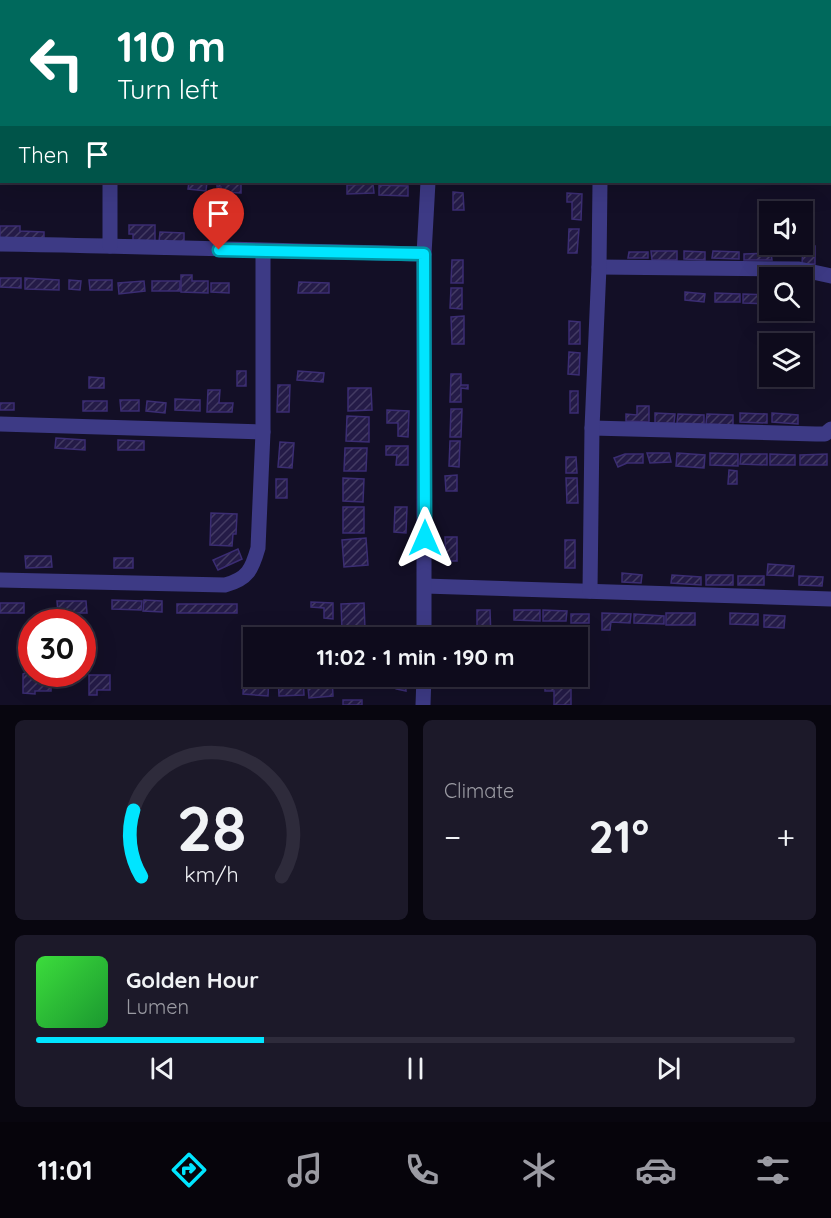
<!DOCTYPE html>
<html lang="en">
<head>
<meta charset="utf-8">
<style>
  :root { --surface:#0e0b1c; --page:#1c1929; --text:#f1f3f6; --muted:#9b9ba3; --line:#2e2b3b; --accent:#00e5ff }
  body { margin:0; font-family:Quicksand,sans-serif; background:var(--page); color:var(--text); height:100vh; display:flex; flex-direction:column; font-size:22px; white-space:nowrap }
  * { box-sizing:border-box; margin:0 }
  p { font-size:20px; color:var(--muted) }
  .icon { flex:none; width:33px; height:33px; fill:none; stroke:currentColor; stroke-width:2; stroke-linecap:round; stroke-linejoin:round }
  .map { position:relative; height:705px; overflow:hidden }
  .drawer { display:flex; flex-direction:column; gap:15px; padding:15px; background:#08060f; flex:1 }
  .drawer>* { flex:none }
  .banner { position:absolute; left:0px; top:0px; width:831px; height:183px; box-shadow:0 6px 24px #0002,0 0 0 2px var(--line); background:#00695c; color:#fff; overflow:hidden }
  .fabs { position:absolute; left:759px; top:201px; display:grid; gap:12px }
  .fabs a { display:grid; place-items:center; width:54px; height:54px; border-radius:0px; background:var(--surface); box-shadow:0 6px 24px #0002,0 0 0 2px var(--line); font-size:30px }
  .speed { position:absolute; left:18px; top:609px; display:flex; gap:12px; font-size:30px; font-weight:700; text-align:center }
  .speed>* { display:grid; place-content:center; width:78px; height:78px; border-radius:50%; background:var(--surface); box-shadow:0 6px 24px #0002,0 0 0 2px var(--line); line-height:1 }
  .speed .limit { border:9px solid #d22; background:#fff; color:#111 }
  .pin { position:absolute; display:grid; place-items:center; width:51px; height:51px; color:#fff; margin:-62px -26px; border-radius:50% 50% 50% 0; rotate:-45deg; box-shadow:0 0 6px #0007 }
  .pin .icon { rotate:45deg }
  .me { position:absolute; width:66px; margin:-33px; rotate:0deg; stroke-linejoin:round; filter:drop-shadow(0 0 4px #0008) }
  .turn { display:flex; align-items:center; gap:21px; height:126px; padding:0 18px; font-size:27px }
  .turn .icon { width:78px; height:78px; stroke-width:2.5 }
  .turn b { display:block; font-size:42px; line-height:51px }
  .then { display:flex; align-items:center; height:57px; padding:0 18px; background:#0003; gap:12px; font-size:22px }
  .big { font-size:45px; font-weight:700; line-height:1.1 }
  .drawer .tile { flex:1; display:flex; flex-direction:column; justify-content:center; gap:9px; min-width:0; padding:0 21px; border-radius:9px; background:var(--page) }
  .drawer .dial { align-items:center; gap:0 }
  .dial svg { height:156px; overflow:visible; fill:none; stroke:var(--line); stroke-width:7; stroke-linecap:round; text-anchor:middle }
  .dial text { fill:var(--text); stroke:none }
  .song { display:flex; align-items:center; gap:18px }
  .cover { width:72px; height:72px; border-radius:9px; background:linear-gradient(135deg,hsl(120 70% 55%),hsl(130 70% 35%)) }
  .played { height:6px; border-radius:3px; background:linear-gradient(90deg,var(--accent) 30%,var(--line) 30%) }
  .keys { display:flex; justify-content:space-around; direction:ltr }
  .heat { display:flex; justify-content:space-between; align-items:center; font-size:33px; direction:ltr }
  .drawer .tiles { flex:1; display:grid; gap:15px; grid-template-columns:1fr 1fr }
  .tile:last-child { grid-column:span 2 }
  .trip { position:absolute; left:243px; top:627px; width:345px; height:60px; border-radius:0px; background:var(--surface); box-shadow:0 6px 24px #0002,0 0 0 2px var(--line); font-weight:700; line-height:60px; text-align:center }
  .tabs { display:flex; height:96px; justify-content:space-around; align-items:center; background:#06040b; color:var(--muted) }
  .tabs .icon { width:42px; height:42px }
  .tabs .current { color:var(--accent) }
  .tabs b { font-size:27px; color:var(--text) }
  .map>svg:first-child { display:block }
  .building { fill:url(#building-hatch); stroke:#3b2d73; stroke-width:1.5 }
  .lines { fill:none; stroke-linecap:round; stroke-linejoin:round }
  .minor { stroke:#3d3a85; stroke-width:15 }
  .route-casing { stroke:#0095a6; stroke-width:15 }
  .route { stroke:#00e5ff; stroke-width:10 }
</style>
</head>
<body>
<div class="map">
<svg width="831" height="705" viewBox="0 0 831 705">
  <defs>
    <pattern id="building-hatch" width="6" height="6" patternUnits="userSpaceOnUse" patternTransform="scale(1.5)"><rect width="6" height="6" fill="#241b47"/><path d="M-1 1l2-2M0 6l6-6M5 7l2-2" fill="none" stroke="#433b63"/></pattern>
  </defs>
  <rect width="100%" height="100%" fill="#130f26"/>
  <g class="building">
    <path d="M189,182H207L206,191L188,189Z"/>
    <path d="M217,182L241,183V193L221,192V187H217Z"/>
    <path d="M373,184L374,193L347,194V185Z"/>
    <path d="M379,185L408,186V196L379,195Z"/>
    <path d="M453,192L463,193L464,210H453Z"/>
    <path d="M567,193L582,194L581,220L572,219V202H567Z"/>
    <path d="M129,225H155V242H133V234H129Z"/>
    <path d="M0,226H20V231L44,232V242L0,241Z"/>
    <path d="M569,229H579L577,253H568Z"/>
    <path d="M160,232L184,233V244L159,242Z"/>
    <path d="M803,246H815V264H802Z"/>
    <path d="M651,251H677V260H652Z"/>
    <path d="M684,251L705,252V260L684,259Z"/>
    <path d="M713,251L739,252V259L712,258Z"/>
    <path d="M629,252H648V258H628Z"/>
    <path d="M771,253L772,260H744V254Z"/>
    <path d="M452,260H463V283H451Z"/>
    <path d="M181,275H192V281H208V293L181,292Z"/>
    <path d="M0,278H21V288L0,287Z"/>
    <path d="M25,278L59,280V290L25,289Z"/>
    <path d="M69,280L81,281L80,290L69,289Z"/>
    <path d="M89,280H112V290H90Z"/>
    <path d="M144,281L145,291L119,294L118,283Z"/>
    <rect x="152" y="281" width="28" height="10"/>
    <path d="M299,282L329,283V293H298Z"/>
    <path d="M211,283H229V293L211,292Z"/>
    <path d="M451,288H462V309L450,308Z"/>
    <path d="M685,292L705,294L704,302L685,300Z"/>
    <path d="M715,293L740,294V302H715Z"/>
    <path d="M743,294L768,295V304L743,303Z"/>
    <path d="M464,316V344H452L451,317Z"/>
    <path d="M569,321L580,322V344H569Z"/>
    <path d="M569,352L580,353L579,375L568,374Z"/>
    <rect x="237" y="371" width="9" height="15"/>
    <path d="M298,371L324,373L323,382L297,380Z"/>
    <path d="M451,374H461V385H468V389L461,388V402H450Z"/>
    <path d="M89,377L104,378V388H89Z"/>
    <path d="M278,385H290L289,412H277Z"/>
    <path d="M348,388H371L372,410L348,411Z"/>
    <path d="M208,390H220L219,403H233L232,412H207Z"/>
    <rect x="570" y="391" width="8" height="22"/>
    <path d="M175,399L200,400V411L175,410Z"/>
    <path d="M120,400H139V411H121Z"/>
    <rect x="83" y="401" width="24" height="10"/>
    <path d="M147,401L166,403L165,413L146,411Z"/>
    <rect x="0" y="403" width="14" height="7"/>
    <path d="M637,406H649V422L626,421V414L637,415Z"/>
    <path d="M451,409H462L461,437H450Z"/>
    <path d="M387,410L409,411L408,437L398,436V423H387Z"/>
    <path d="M655,413L675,414L674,423H655Z"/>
    <path d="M740,413L767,414V423L740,422Z"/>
    <path d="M772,413L798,415V424L772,422Z"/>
    <path d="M678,414L704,415V424L677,423Z"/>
    <path d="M707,414L733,415V425L706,424Z"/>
    <path d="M347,416L369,417V442L346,441Z"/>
    <path d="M56,438L85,440V450L55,448Z"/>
    <path d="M118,440L144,441V450H118Z"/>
    <path d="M450,441H460L459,467L449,466Z"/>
    <path d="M280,442L294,443L292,468L278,467Z"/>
    <path d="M386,446H408V465H396L397,455H386Z"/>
    <path d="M345,448H367L366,471H344Z"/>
    <path d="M647,453H669L671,462L650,463Z"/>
    <path d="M677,453L705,455L704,468L676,466Z"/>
    <path d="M710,453L738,454V466L710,465Z"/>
    <path d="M625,454H643V463H627L618,467L614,458Z"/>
    <path d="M741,454H767V465L740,464Z"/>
    <path d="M770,454L795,455V465H770Z"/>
    <path d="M827,454V465H800V455Z"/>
    <path d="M566,457H576L577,473H566Z"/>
    <path d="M729,470L737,471V484H728Z"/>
    <path d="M457,475V491H446L445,476Z"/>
    <path d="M343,478L364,479L363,502L343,501Z"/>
    <path d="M566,478H577L578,503H567Z"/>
    <rect x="276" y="479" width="11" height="19"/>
    <rect x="343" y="507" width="21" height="26"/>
    <path d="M395,507H407L406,533L394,532Z"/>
    <path d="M211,513L237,514L236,534H233L232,546L210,545Z"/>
    <path d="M445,537H457V561H446Z"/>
    <path d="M366,538L368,565L344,567L342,540Z"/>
    <rect x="565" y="540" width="10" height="28"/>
    <path d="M238,549L242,559L218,570L213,560Z"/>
    <path d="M25,556H51L52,567L26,568Z"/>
    <rect x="114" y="558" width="19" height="10"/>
    <path d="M768,564L794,566L793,576L767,575Z"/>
    <path d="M622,573L642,575L641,583L622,582Z"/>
    <path d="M672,575L701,577V585L671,583Z"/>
    <rect x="706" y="575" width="27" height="10"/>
    <rect x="738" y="576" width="26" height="9"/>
    <path d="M799,576L823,577L822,586L799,585Z"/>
    <path d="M112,600L142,601L141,610L112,609Z"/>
    <path d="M144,600L162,601V612L143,611Z"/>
    <path d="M57,601H86L87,613H58Z"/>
    <path d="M311,602L333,603V619L324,618V608L311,607Z"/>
    <rect x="0" y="603" width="24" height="10"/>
    <path d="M364,603L365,629L342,630L341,604Z"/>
    <rect x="177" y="604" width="60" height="9"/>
    <path d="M477,610H490L491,638H477Z"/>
    <path d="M514,610H540V621L514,620Z"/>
    <path d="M543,610L567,611L566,621H543Z"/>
    <path d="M602,613L631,614L630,623L611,622L610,630H602Z"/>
    <rect x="666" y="613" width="29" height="12"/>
    <path d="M730,613L758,614V625L730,624Z"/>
    <rect x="571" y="614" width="18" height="9"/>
    <path d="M634,614L664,616V624L634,623Z"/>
    <path d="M764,615L785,616L784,628L764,627Z"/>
    <path d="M32,669V674H51V691H35V694L23,693V674Z"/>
    <path d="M244,673L254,674V676H269L268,696L243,694Z"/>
    <path d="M89,675H110V690H97V695H89Z"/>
    <path d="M278,676H303L304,695L279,696Z"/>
    <path d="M332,676L333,696L309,698L307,677Z"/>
    <path d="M395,676H405L406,691L396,689Z"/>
    <path d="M545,681H571V705H554V691H545Z"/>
    <rect x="343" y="700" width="19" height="5"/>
  </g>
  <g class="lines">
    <g class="minor">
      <path d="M112,2V0"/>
      <path d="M272,2V0"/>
      <path d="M434,2V0"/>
      <path d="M830,100H831"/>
      <path d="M0,244C142,246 283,251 424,254"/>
      <path d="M110,246V182"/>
      <path d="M599,267L799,269L831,276"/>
      <path d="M0,424L263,432"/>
      <path d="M592,428L816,434H825L831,429"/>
      <path d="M0,580L225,585C248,579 252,569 258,548L263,432V251"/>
      <path d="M425,586L831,599"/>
      <path d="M590,591L592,428L599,267L600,182"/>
      <path d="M424,638V254L428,182"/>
      <path d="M423,705L424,676"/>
    </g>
  </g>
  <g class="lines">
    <g class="route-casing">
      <path id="route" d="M219,250L424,254L425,538"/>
    </g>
    <use href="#route" class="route"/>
  </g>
</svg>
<div class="fabs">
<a><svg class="icon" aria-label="sound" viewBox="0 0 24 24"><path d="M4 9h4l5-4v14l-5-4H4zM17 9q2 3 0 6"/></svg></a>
<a><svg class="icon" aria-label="search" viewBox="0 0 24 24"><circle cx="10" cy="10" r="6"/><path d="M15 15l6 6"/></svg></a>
<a><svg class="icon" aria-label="layers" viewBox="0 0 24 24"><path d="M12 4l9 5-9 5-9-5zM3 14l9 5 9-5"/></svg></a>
</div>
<div class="speed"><div class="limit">30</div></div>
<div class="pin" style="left:219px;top:250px;background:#d93025"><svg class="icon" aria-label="arrive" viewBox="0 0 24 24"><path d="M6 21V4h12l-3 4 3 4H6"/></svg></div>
<svg class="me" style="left:425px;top:538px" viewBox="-20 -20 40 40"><path d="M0-17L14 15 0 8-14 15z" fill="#00e5ff" stroke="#fff" stroke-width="4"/></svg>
<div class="trip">11:02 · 1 min · 190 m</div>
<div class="banner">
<div class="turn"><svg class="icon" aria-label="left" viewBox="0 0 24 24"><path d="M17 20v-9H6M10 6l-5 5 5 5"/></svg><div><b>110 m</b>Turn left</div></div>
<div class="then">Then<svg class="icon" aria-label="arrive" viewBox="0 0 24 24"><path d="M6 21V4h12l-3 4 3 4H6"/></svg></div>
</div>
</div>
<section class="drawer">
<div class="tiles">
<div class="tile dial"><svg viewBox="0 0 100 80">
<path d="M14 69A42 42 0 1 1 86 69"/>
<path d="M14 69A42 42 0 0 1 10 35" stroke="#00e5ff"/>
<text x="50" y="56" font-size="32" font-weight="700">28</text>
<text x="50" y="72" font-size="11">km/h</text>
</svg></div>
<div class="tile"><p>Climate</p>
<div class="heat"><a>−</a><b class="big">21°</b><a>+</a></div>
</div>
<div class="tile">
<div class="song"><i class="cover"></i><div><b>Golden Hour</b><p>Lumen</p></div></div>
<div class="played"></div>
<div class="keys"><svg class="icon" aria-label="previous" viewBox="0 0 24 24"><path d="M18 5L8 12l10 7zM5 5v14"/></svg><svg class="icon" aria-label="pause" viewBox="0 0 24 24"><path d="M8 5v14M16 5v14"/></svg><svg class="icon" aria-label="next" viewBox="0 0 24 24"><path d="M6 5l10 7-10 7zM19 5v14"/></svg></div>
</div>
</div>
</section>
<nav class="tabs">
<b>11:01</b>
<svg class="icon current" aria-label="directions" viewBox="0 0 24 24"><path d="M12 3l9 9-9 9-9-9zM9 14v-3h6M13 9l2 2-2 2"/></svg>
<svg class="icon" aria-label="music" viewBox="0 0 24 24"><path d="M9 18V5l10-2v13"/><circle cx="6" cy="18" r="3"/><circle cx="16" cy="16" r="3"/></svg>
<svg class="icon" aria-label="phone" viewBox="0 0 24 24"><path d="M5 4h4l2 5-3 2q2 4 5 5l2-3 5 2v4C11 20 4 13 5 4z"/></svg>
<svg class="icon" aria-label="climate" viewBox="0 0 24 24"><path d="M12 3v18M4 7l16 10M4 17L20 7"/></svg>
<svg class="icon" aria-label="car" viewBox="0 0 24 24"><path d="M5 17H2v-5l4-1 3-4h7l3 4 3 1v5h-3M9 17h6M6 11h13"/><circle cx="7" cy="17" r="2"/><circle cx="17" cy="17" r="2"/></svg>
<svg class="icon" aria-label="filters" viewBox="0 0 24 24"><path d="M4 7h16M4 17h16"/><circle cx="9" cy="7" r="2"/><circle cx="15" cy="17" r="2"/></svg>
</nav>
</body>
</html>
